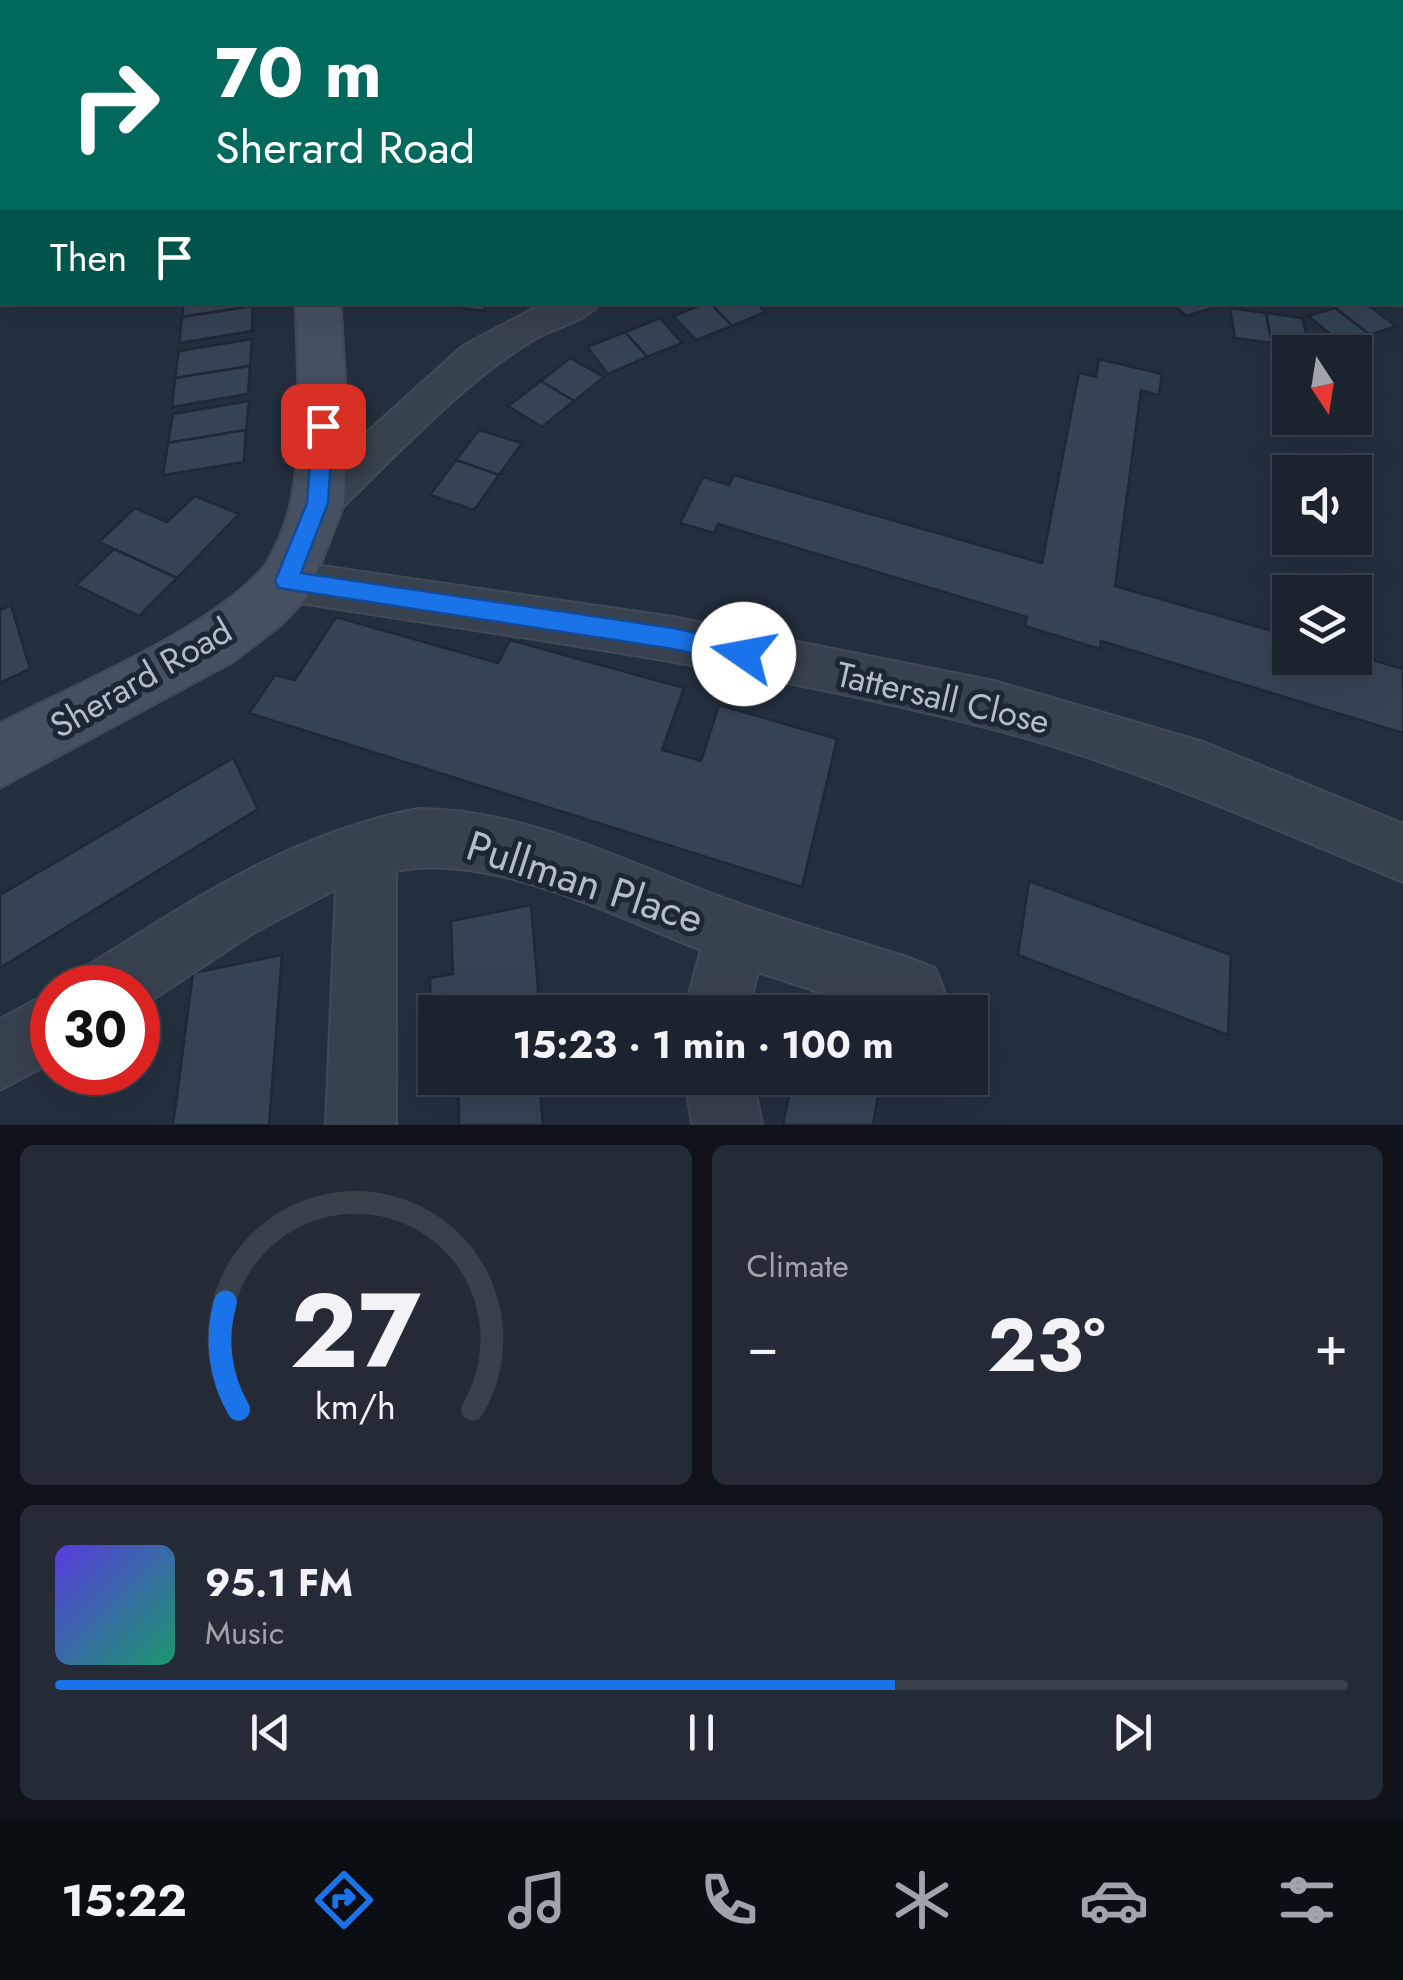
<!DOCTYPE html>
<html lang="en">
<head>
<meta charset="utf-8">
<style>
  :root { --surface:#1b232e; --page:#242b36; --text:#f1f3f6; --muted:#a0a4aa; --line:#39404a; --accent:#1a73e8 }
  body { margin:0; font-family:Jost,sans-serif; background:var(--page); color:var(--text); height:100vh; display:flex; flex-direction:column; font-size:38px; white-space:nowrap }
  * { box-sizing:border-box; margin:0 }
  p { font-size:32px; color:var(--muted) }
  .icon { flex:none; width:55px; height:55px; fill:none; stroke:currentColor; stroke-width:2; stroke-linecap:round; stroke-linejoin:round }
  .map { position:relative; height:1125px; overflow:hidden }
  .sheet { display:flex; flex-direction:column; gap:20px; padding:20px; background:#0f1319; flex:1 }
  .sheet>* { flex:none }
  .banner { position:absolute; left:0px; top:0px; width:1405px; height:305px; box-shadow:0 10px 40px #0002,0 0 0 2px var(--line); background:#00695c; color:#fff; overflow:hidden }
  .needle { width:65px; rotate:168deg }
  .fabs { position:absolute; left:1272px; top:335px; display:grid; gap:20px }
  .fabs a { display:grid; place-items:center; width:100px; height:100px; border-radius:0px; background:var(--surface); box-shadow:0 10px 40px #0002,0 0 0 2px var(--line); font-size:50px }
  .speed { position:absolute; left:30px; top:965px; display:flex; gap:20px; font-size:50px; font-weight:700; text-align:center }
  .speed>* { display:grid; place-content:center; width:130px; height:130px; border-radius:50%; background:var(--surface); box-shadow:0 10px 40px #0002,0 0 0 2px var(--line); line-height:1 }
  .speed .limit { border:15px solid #d22; background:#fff; color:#111 }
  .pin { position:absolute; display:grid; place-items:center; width:85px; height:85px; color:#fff; margin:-42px; border-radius:20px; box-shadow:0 5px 15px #0006 }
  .me { position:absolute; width:110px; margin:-55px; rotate:282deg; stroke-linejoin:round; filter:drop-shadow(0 0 8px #0008) }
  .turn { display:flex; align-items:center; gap:35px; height:210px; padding:0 50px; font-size:45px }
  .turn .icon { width:130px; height:130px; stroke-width:2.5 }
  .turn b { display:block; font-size:70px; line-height:85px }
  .then { display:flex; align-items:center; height:95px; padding:0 50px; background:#0003; gap:20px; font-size:38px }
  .big { font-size:75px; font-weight:700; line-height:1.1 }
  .sheet .widget { flex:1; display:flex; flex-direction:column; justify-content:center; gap:15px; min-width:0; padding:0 35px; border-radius:15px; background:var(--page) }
  .sheet .dial { align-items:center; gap:0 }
  .dial svg { height:260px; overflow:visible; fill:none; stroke:var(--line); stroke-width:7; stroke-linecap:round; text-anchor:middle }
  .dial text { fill:var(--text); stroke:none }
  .song { display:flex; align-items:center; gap:30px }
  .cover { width:120px; height:120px; border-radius:15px; background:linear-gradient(135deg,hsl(250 70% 55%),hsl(160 70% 35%)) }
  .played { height:10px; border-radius:5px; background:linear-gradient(90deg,var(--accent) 65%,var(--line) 65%) }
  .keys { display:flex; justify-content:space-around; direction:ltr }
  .heat { display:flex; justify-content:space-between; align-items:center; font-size:55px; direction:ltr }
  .sheet .tiles { flex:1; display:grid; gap:20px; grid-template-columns:1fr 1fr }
  .widget:last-child { grid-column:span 2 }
  .trip { position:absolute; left:418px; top:995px; width:570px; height:100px; border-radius:0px; background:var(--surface); box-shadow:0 10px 40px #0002,0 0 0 2px var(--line); font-weight:700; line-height:100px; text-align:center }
  .menu { display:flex; height:160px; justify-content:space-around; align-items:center; background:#0b0e12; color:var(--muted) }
  .menu .icon { width:70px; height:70px }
  .menu .selected { color:var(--accent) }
  .menu b { font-size:45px; color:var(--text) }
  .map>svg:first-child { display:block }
  .building { fill:#364354; stroke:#1f2835; stroke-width:2.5 }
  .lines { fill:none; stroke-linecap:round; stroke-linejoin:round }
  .street-casing { stroke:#414a57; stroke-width:4 }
  .secondary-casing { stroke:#414a57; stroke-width:5 }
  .street { fill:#38414e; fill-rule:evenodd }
  .secondary { fill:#465061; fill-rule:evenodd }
  .route { fill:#1a73e8; stroke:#114b97; stroke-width:2.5 }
  .labels { text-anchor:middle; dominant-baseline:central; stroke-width:10; stroke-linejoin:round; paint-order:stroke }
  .street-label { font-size:35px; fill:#b4bcc9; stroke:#1d2633 }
  .near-street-label { font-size:42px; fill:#b4bcc9; stroke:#1d2633 }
</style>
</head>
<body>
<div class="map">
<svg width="1403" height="1125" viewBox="0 0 1403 1125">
  <rect width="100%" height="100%" fill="#242f3e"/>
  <g class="building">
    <path d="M184,302H253V306L182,317Z"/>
    <path d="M417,302H488L484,311Z"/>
    <path d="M709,302H756L765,312L732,326Z"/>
    <path d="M709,302L732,326L696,340L673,316Z"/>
    <path d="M1171,302H1220L1223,305L1186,316Z"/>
    <path d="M1350,302H1364L1396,326L1370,335L1335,308Z"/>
    <path d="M253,306L252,331L179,343L182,317Z"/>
    <path d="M1230,308L1266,313L1272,343L1235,338Z"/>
    <path d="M1335,308L1370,335L1343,344L1308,316Z"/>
    <path d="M1266,313L1302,318L1310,349L1272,343Z"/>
    <path d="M660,318L682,343L647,357L625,332Z"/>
    <path d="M625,332L647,357L608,374L587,347Z"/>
    <path d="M252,339L250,366L175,378L179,351Z"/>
    <path d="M570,358L604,377L574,401L541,381Z"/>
    <path d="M1099,359L1162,374L1159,395L1141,390L1115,586L1290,636V658L1355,655L1403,669V733L1101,641L1100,649L1025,626L1027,617L718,524L714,533L680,523L703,477L729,485L734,475L1042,563L1079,373L1096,377Z"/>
    <path d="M250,366L248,394L172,407L175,378Z"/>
    <path d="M541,381L574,401L542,427L508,406Z"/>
    <path d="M249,401L246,430L168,443L173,414Z"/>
    <path d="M246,430L244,462L163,475L168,443Z"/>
    <path d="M479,430L522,443L499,475L456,460Z"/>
    <path d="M456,460L499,475L474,510L430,495Z"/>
    <path d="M195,496L239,514L177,578L99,542L135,508L167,522Z"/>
    <path d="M114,549L177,578L139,616L76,585Z"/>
    <path d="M11,605L30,669L0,683V610Z"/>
    <path d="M336,617L498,663L510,640L684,688L662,750L701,761L719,705L837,739L802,887L249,713L275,675L295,680Z"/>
    <path d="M233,758L258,809L0,968V895Z"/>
    <path d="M1029,881L1231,955L1228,1035L1018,955Z"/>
    <path d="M531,905L540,1012L455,1010L431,1016L430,978L453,974L451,921Z"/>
    <path d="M282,955L269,1125H173L193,973Z"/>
    <path d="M810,984L892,1009L891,1012H804Z"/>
    <path d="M458,1078H539L543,1125H459Z"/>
    <path d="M783,1078H881L873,1125H783L792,1081Z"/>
  </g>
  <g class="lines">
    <g class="street-casing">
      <g id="street">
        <path d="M797,0H823L824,2H798Z"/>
        <rect x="1402" y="50" width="1" height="16"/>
        <rect x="1402" y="147" width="1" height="20"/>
        <path d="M2,175V195L0,196V176Z"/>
        <rect x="1402" y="199" width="1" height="20"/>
        <path d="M546,302H600C589,321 552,328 533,340C458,386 398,455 334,515L318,521L302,515L295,503L302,491L463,346Z"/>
        <path d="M287,561L673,617L994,681L1203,742L1403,824V882C1268,826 1135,766 993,729C761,669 523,638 287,601L270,595L263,581L270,567Z"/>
        <path d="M418,809C531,809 633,867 737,903C795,924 854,940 912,959L935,968L944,991L935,1012H880L758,972L748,1012H684L701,950C612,915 491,852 396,871V1125H326L336,889L255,932L138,1009V988H80L89,965C194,899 295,832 418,809Z"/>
        <path d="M52,991V1062L0,1090V1019Z"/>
        <path d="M685,1078H753L762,1125H692Z"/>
      </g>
    </g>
    <g class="secondary-casing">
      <g id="secondary">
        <path d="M224,0H254L255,2H225Z"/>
        <path d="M296,302H340L347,426L344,503L307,597L280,625L233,661L0,787V724C75,685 207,631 262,570C275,555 288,520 292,500C304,436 298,367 296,302Z"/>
      </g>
    </g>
    <use href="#street" class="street"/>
    <use href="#secondary" class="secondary"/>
  </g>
  <path class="route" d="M323,419L333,426L328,503L301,573L673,628L753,646L757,654L753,661L744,664L673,649L279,588L275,581L307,503L313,426Z"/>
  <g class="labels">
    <g class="street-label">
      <text transform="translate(141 678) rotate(-30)">Sherard Road</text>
      <text transform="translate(943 698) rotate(13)">Tattersall Close</text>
    </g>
    <g class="near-street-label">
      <text transform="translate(585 882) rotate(18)">Pullman Place</text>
    </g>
  </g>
</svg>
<div class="fabs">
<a><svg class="needle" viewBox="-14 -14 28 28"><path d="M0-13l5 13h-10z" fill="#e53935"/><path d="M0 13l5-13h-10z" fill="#a0a4aa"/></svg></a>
<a><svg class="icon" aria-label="sound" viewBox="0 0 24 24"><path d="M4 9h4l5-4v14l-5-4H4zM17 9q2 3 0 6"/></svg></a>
<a><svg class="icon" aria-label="layers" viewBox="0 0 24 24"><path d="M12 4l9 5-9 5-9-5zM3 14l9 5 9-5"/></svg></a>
</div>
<div class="speed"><div class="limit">30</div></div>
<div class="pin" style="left:323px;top:426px;background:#d93025"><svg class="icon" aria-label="arrive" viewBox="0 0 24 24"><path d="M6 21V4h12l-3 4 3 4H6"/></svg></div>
<svg class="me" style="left:744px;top:654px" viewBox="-20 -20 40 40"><circle r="19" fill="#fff"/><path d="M0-13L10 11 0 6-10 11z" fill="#1a73e8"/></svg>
<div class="trip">15:23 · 1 min · 100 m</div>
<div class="banner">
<div class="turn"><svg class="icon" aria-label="right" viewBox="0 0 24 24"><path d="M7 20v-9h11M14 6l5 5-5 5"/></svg><div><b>70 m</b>Sherard Road</div></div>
<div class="then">Then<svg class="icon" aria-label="arrive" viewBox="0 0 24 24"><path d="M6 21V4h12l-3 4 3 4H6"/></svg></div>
</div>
</div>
<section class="sheet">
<div class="tiles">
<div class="widget dial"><svg viewBox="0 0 100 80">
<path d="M14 69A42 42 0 1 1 86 69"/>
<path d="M14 69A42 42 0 0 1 10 36" stroke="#1a73e8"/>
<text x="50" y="56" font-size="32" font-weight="700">27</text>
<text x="50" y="72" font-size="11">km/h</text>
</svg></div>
<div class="widget"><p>Climate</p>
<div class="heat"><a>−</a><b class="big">23°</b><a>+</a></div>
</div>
<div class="widget">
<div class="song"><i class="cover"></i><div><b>95.1 FM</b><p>Music</p></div></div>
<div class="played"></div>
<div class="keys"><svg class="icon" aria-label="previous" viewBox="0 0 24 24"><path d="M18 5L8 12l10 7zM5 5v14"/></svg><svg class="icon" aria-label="pause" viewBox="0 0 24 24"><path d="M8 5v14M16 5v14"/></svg><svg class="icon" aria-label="next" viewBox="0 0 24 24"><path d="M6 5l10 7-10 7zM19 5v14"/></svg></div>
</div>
</div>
</section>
<nav class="menu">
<b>15:22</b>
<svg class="icon selected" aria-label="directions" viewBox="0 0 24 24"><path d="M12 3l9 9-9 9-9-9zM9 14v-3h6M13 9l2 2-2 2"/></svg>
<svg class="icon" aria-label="music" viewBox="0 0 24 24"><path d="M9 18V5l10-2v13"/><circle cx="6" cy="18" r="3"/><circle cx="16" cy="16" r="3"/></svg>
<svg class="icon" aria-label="phone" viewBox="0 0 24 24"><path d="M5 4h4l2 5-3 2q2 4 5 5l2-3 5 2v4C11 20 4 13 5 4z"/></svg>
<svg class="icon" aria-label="climate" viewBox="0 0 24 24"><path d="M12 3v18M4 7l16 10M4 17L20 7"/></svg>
<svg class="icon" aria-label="car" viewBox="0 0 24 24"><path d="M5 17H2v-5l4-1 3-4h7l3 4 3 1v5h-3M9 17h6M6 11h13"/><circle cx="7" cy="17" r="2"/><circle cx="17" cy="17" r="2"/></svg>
<svg class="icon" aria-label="filters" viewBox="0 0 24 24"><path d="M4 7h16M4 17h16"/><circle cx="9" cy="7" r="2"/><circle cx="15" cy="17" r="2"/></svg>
</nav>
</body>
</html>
